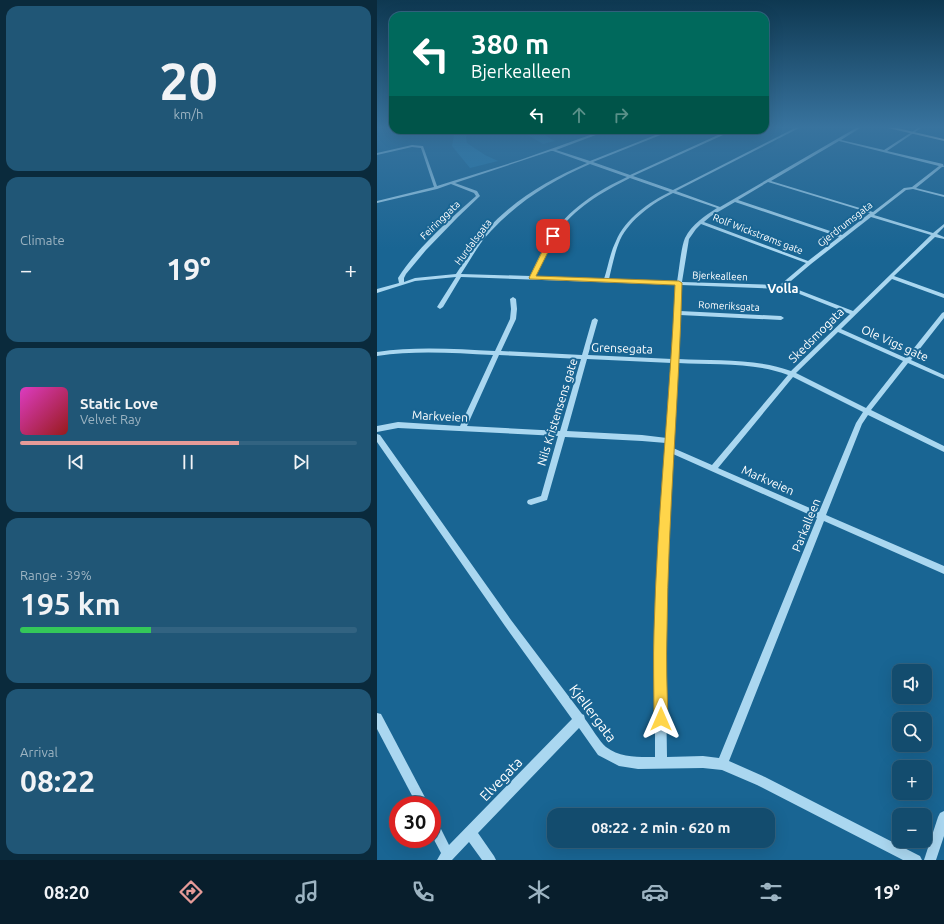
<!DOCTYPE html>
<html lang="en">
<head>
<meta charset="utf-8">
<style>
  :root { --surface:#134c6e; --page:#205676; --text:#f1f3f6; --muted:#9db4c2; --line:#326381; --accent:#e69b98 }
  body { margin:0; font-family:Ubuntu,sans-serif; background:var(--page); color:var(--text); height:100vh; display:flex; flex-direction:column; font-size:15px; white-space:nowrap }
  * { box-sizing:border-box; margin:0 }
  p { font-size:13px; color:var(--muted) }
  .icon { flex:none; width:22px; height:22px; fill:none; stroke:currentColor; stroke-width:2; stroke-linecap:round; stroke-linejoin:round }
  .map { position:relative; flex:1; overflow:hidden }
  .details { display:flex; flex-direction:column; gap:6px; padding:6px; background:#0a2a3c; width:377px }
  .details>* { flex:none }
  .guide { position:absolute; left:12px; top:12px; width:380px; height:122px; border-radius:12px; box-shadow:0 4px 16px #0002,0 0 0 1px var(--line); background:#00695c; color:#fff; overflow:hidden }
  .fabs { position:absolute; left:515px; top:664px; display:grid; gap:8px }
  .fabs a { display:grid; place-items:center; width:40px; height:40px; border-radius:8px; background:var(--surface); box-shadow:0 4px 16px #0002,0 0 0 1px var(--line); font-size:20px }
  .speed { position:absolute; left:12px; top:796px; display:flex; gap:8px; font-size:20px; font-weight:700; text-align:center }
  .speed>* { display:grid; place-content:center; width:52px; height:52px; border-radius:50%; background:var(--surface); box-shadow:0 4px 16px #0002,0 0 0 1px var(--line); line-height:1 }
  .speed .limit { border:6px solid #d22; background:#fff; color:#111 }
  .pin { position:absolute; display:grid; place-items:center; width:34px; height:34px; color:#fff; margin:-17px; border-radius:8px; box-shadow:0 2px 6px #0006 }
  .me { position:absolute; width:44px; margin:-22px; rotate:0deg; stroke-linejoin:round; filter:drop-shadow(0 0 3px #0008) }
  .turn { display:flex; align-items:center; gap:14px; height:84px; padding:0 16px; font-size:18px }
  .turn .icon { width:52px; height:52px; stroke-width:2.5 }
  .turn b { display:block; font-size:28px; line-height:34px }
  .lanes { display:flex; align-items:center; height:38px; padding:0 16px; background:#0003; justify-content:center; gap:20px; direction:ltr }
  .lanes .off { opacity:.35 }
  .big { font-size:30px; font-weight:700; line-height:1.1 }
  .details .card { flex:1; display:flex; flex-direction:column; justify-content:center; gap:6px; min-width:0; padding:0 14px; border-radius:12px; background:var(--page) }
  .details .dial { align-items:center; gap:0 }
  .dial b { font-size:52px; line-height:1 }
  .song { display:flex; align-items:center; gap:12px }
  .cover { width:48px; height:48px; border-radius:6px; background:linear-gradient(135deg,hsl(310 70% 55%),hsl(0 70% 35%)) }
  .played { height:4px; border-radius:2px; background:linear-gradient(90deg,var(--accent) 65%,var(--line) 65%) }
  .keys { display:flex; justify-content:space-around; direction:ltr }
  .heat { display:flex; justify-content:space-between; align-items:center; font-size:22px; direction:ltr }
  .charge { height:6px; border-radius:3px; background:linear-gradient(90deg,#34c759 39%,var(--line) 0) }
  .trip { position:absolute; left:170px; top:808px; width:228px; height:40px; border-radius:12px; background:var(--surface); box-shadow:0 4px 16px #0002,0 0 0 1px var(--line); font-weight:700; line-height:40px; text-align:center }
  .tab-bar { display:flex; height:64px; justify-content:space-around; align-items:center; background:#081e2c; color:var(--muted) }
  .tab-bar .icon { width:28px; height:28px }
  .tab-bar .current { color:var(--accent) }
  .tab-bar b { font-size:18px; color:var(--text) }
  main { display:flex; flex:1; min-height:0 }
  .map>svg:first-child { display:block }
  .green { fill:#227aac }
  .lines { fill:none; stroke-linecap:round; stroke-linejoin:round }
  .minor { fill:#aad7f0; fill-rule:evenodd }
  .major { fill:#f2faff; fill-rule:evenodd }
  .route { fill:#ffd54a; stroke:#a68a30 }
  .labels { text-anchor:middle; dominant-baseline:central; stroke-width:4; stroke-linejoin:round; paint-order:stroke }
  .far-street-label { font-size:10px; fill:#fff; stroke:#196593 }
  .street-label { font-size:12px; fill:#fff; stroke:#196593 }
  .far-district-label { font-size:13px; font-weight:bold; fill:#fff; stroke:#196593 }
  .near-street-label { font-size:14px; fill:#fff; stroke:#196593 }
</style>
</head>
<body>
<main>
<section class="details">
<div class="card dial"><b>20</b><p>km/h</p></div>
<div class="card"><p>Climate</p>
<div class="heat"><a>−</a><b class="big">19°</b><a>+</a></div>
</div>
<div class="card">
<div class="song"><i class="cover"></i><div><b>Static Love</b><p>Velvet Ray</p></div></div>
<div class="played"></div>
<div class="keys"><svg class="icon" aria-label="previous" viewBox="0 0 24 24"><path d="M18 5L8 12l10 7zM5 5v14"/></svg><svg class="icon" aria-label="pause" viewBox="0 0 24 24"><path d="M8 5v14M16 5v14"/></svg><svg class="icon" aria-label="next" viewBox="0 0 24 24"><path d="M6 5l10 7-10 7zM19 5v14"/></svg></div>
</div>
<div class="card"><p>Range · 39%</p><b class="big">195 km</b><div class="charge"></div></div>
<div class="card"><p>Arrival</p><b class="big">08:22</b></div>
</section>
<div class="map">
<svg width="567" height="860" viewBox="0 0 567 860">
  <rect width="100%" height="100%" fill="#196593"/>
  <g class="green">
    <path d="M78,130H91L92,132L89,136L90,143L108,155L121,161L93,168L75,146Z"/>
    <path d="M161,131L178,141L166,144L149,134Z"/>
  </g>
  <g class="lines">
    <g class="minor">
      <path d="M418,128H422L299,191L343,207L479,128H483L464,140L507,150L541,128H544L510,151L566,164L567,167H565L539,188L567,195V197L536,189L529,190L497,215L556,233L567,224V227L560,234L567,237V239L558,237L517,276L567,294V298L515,279L464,329L529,358L565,313L567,312V318L534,360L567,375V379L531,363L494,410L567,446V452L491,415L485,424L449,515L567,566V574L447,521L352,761L388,777L543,856L545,860H526L380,785L345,770L326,768L261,769L242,766L221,755L202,728L101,833L117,856L119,860H105L92,842L75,860H60L64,853L55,836V817L59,819L72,845L195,719L128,626L0,442V434L3,435L134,620L205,714L207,715L208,719C214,727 223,742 229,747C243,758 262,757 278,757V631L283,532L289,443L265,441L188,437L170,500L154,505L151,504L150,502L151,500L164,496L181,436L21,428L0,432V426L21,422L83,426L116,355C77,353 39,350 0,356V352C39,346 79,349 118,351L133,319L134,309L133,299L136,297L139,299L140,309L139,319L124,351L205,355L215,320L218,318L221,320L211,355L295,359L299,285L84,277L66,307L63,309L60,307L79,277L38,281L0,293V289L22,283L21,278C39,249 74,218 99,196L97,193L74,184L60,189L0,203V201L57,187L44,148L35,147L0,155V153L35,145L46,146L60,186L143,160L227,130H232L179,150L213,161L291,130H296L216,162L253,175L352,130H357L256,176L296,190ZM462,141L562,166L535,187L527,188L496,212L394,181ZM174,151H176L210,163C173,179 136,200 109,231C98,244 89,259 79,274L38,278L27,282V278L29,274L49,250L81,217L103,196L100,191L78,183ZM213,164L250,177C220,191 191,209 173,238C165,250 159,263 153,276L84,274C94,259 102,243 114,231C142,201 176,180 213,164ZM253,178L293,192C272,202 248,219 239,241C233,253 231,267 227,279L158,276C165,263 170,248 179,235C196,209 225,192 253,178ZM391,182L493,213L465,235L361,200ZM296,193L340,208C328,216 315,224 308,238C304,247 302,271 300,282L232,279C235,267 238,251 243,240C253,219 276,203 296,193ZM358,202L462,237L431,261L327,222L334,216ZM494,217L554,235L476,311L419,289L408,286L434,264ZM324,224L429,263L403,285L305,282L312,239L319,229ZM304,285L404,289L415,291L473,314L414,371C379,358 338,361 301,359L303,315L404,320L407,318L404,316L303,311ZM461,332L526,361L489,408L419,373ZM122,355L204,359L183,431L90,426ZM210,359L295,363L290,438L265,435L190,431ZM301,363C336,365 378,362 411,375L335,465L296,448ZM416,377L486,412L479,423L442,512L341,468ZM296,454L440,518L342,758L326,756L290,757L288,631L291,532Z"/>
      <path d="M0,713L4,714L52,805H40L0,729Z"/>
      <path d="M567,811V836L559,860H547L561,817L563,813Z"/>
    </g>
    <path class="major" d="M511,128H520L567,139V141Z"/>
  </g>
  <linearGradient id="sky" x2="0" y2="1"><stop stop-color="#0e3851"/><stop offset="0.51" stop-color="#38739e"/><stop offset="1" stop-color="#38739e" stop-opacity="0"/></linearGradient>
  <rect width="567" height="249" fill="url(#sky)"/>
  <path class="route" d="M174,234L179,236L159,276L302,281L305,283C302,399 291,515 290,631C289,660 290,690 291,719L289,724L284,726L279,724L277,719C277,689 276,660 277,631C280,515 293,400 298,285L153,279L152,278Z"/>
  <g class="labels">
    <g class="far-street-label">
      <text transform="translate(63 220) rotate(-44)">Feiringgata</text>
      <text transform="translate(468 224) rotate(-38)">Gjerdrumsgata</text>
      <text transform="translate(381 234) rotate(21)">Rolf Wickstrøms gate</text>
      <text transform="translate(96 242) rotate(-53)">Hurdalsgata</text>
      <text transform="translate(343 276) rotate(2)">Bjerkealleen</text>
      <text transform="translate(352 306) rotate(3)">Romeriksgata</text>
    </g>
    <g class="street-label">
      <text transform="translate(439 335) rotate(-45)">Skedsmogata</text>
      <text transform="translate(518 343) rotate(24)">Ole Vigs gate</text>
      <text transform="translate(245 348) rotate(2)">Grensegata</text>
      <text transform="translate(180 412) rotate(-73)">Nils Kristensens gate</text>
      <text transform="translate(63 416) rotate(3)">Markveien</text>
      <text transform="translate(391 480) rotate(24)">Markveien</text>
      <text transform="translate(429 525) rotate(-68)">Parkalleen</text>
    </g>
    <g class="far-district-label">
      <text x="406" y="288">Volla</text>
    </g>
    <g class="near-street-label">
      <text transform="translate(216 713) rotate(53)">Kjellergata</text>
      <text transform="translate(124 779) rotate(-46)">Elvegata</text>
    </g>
  </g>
</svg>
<div class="fabs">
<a><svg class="icon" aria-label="sound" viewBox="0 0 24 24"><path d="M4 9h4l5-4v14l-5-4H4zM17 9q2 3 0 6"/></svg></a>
<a><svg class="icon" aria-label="search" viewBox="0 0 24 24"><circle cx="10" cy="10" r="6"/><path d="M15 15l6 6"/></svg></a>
<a>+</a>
<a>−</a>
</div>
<div class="speed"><div class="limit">30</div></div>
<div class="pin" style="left:176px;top:236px;background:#d93025"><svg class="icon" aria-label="arrive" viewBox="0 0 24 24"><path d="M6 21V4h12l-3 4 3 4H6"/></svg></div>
<svg class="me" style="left:284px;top:719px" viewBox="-20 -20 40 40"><path d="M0-17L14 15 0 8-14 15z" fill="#ffd54a" stroke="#fff" stroke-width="4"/></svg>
<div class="trip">08:22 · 2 min · 620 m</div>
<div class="guide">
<div class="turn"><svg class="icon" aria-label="left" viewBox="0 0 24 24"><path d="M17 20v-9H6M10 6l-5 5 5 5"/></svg><div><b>380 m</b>Bjerkealleen</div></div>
<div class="lanes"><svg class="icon" aria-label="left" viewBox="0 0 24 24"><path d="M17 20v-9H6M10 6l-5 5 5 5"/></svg><svg class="icon off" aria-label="ahead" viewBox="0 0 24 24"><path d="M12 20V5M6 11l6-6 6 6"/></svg><svg class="icon off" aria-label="right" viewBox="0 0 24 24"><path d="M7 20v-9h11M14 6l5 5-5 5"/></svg></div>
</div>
</div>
</main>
<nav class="tab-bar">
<b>08:20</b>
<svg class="icon current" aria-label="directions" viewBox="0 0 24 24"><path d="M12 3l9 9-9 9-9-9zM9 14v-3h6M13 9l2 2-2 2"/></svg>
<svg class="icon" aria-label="music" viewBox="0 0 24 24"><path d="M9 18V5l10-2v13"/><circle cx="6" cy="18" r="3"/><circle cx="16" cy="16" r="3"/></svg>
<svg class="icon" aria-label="phone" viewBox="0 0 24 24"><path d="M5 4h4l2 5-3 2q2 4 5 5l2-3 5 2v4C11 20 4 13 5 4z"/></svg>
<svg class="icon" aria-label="climate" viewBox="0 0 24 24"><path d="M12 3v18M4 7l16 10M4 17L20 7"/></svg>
<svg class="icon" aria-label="car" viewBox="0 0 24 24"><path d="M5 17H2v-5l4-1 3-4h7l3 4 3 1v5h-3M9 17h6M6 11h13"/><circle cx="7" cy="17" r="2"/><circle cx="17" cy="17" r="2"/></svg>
<svg class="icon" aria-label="filters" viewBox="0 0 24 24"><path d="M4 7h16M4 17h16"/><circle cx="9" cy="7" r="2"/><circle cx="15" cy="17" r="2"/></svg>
<b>19°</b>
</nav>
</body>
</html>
